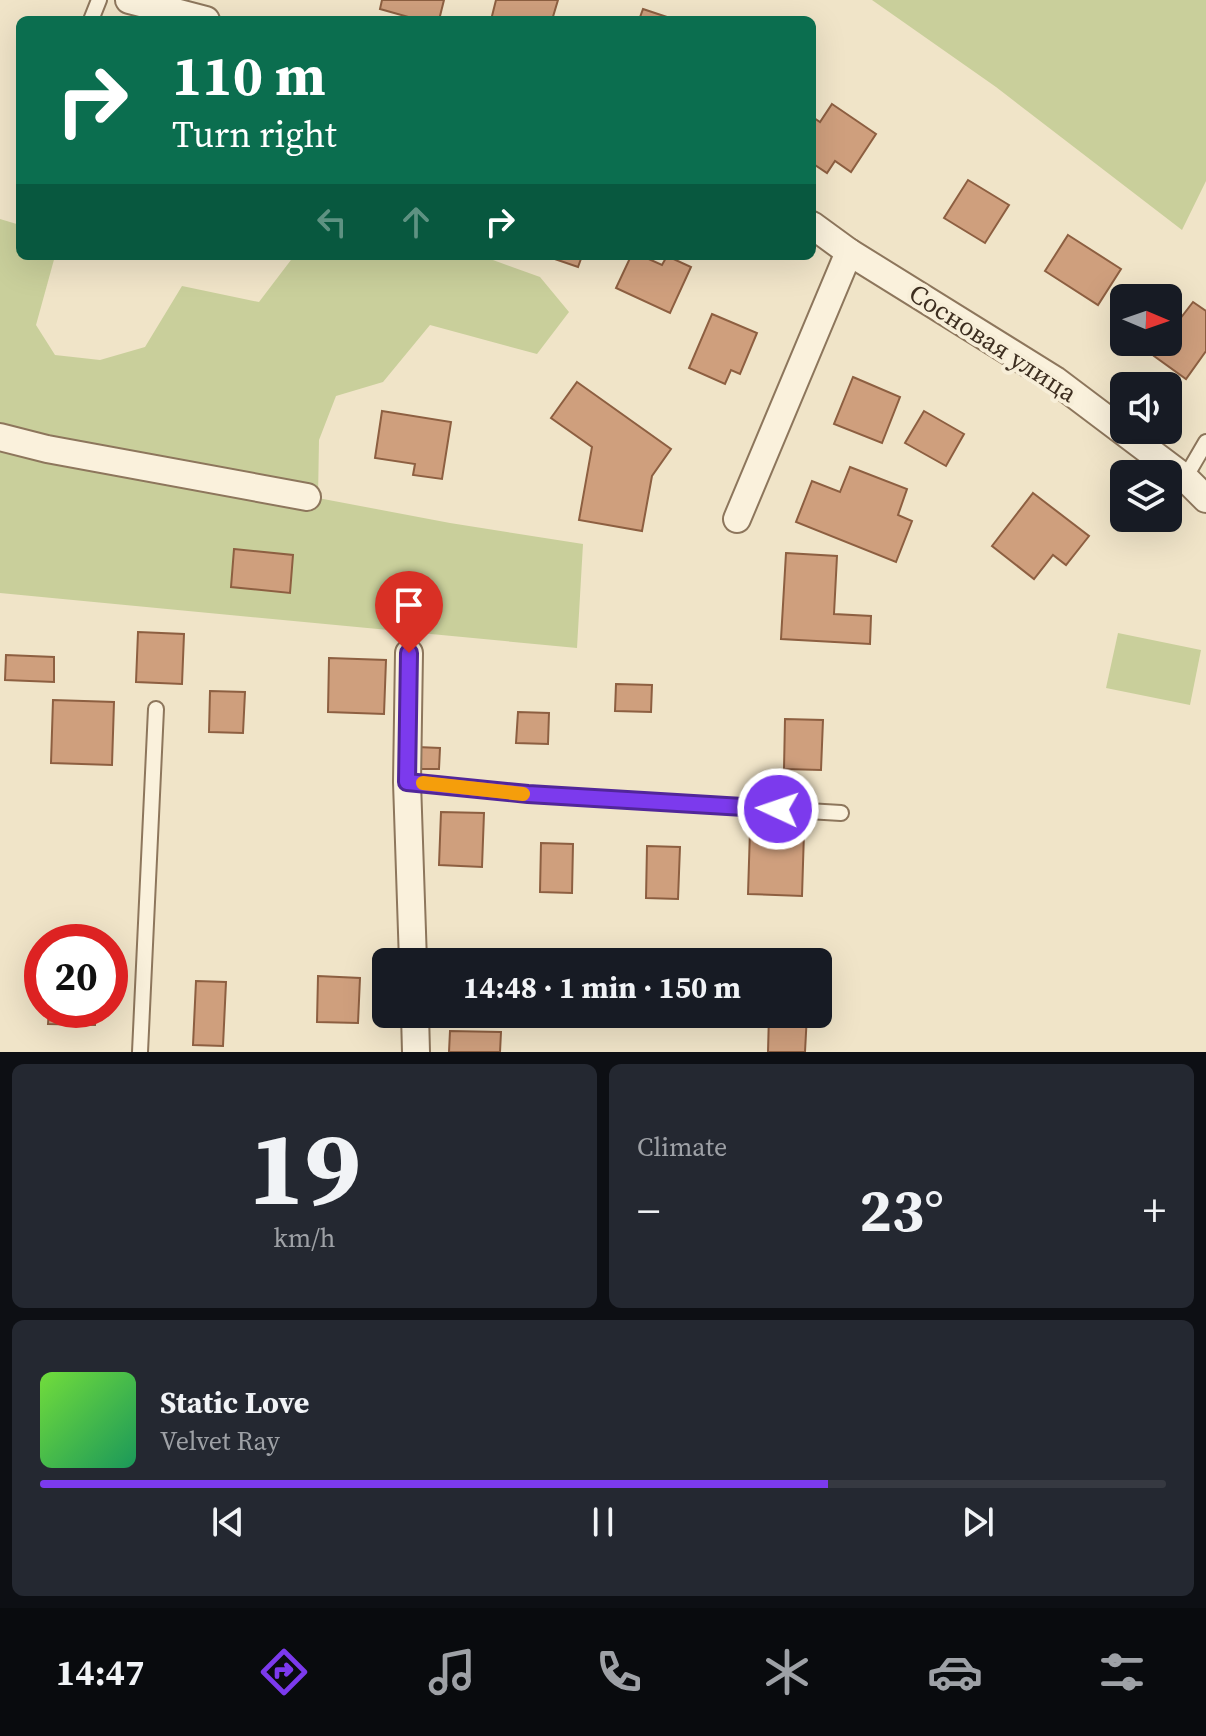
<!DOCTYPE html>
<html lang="en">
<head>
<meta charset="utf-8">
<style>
  :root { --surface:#171b24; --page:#242831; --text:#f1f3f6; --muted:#9ea1a6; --line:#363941; --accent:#7c3aed }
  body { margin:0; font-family:"Source Serif 4",serif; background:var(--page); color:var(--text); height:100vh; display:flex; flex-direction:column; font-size:30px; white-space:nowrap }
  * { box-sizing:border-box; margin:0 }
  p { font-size:26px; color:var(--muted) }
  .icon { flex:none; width:44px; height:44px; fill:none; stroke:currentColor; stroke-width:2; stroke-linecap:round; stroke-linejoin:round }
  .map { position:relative; height:1052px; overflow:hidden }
  .panel { display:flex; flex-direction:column; gap:12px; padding:12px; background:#0d0f14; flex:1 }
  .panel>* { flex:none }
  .hud { position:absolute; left:16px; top:16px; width:800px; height:244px; border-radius:12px; box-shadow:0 8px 32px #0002; background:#0b6e4f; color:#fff; overflow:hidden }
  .needle { width:52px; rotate:92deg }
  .tools { position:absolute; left:1110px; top:284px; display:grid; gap:16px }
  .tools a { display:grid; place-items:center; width:72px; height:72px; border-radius:12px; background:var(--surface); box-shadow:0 8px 32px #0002; font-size:40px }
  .speed { position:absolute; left:24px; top:924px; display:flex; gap:16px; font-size:40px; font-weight:700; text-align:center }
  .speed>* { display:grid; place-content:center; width:104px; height:104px; border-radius:50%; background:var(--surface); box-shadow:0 8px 32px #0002; line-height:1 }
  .speed .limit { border:12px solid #d22; background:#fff; color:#111 }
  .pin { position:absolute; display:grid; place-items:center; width:68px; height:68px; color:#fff; margin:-82px -34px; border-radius:50% 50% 50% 0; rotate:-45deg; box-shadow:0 0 8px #0007 }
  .pin .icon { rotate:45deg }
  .me { position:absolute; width:88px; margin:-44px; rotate:273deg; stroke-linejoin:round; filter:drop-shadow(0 0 6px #0008) }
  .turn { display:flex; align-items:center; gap:28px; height:168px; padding:0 24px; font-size:36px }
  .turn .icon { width:104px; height:104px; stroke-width:2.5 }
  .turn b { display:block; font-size:56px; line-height:68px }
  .lanes { display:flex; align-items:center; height:76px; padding:0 24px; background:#0003; justify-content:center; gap:40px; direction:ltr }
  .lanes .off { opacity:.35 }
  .big { font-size:60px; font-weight:700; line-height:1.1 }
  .panel .tile { flex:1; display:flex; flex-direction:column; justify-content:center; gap:12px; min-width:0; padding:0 28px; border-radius:12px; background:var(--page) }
  .panel .dial { align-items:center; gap:0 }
  .dial b { font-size:104px; line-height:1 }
  .song { display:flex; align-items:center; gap:24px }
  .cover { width:96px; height:96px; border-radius:12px; background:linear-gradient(135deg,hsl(100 70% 55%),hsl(150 70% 35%)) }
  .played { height:8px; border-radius:4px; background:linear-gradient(90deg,var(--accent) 70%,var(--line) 70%) }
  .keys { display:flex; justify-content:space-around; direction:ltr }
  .heat { display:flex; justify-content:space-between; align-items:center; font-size:44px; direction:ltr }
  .panel .tiles { flex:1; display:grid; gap:12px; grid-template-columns:1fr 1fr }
  .tile:last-child { grid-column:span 2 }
  .trip { position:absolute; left:372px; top:948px; width:460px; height:80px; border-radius:12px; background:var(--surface); box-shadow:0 8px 32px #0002; font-weight:700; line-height:80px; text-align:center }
  .dock { display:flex; height:128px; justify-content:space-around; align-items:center; background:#090b0e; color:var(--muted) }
  .dock .icon { width:56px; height:56px }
  .dock .selected { color:var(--accent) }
  .dock b { font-size:36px; color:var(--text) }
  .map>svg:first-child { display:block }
  .green { fill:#c9cf9b }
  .building { fill:#cf9f7d; stroke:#8d5f41; stroke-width:2 }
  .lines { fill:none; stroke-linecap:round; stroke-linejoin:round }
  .lane-casing { stroke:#8d765c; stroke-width:18 }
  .street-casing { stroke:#8d765c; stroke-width:30 }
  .lane { stroke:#faf1dc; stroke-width:14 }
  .street { stroke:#faf1dc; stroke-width:26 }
  .route-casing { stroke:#51269a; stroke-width:20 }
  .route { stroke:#7c3aed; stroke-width:14 }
  .slow { stroke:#f59e0b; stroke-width:14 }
  .labels { text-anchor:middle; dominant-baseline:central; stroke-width:8; stroke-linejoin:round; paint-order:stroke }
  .street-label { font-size:26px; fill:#3d2e20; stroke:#f7eed8 }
</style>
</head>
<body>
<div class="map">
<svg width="1206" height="1052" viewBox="0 0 1206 1052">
  <rect width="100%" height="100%" fill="#f0e4c8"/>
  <g class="green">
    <path d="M872,0H1206V181L1182,230L996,87Z"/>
    <path d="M0,219L20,225V256H55L36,325L55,355L100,360L145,347L182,286L259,302L294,256H482L540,277L569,312L537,354L430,325L383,382L336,396L319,440L318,498L450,523L583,544L577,648L0,593Z"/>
    <path d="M1118,633L1201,650L1190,705L1106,688Z"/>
  </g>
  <g class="building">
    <path d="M382,0H444L439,20H419L380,9Z"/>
    <path d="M496,0H558L552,20H491Z"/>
    <path d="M643,9L676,20H639Z"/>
    <path d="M832,104L876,134L851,172L835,161L827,173L812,163V122L814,118L820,122Z"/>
    <path d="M968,180L1009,205L985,243L944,218Z"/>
    <path d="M1068,235L1121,269L1098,305L1045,271Z"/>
    <path d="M546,256H582L578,267Z"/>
    <path d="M631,256H642L662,265L667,256L691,267L670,313L616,288Z"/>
    <path d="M1193,302L1206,311V351L1186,379L1154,356L1160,347L1153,342H1168V325L1173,328Z"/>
    <path d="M712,314L757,333L740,374L731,370L725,384L689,368Z"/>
    <path d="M853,377L900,397L882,443L834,424Z"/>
    <path d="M577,382L671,449L652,476L642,531L579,520L592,447L551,418Z"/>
    <path d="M382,411L451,422L442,479L413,475L415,464L375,458Z"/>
    <path d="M924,411L964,434L946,466L905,443Z"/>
    <path d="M850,467L907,489L898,515L912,521L896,562L796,522L812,481L840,492Z"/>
    <path d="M1033,493L1089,536L1066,565L1053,555L1034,579L992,546Z"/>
    <path d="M234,549L293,555L290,593L231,587Z"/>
    <path d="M786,553L837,556L834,614L871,616L870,644L781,639Z"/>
    <path d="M138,632L184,634L182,684L136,682Z"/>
    <path d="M6,655L54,657V682L5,680Z"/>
    <path d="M329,658L386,660L384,714L328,712Z"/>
    <path d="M616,684L652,685L651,712L615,711Z"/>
    <path d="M210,691L245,692L243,733L209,732Z"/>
    <path d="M53,700L114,702L112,765L51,763Z"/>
    <path d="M518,712L549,713L548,744L516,743Z"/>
    <path d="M785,719L823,720L821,770L784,769Z"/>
    <path d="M417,747L440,748L439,769H417Z"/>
    <path d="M441,812L484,813L482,867L439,865Z"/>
    <path d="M750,830L804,832L802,896L748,894Z"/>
    <path d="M541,843L573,844L572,893L540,892Z"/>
    <path d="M647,846L680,847L678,899L646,898Z"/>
    <path d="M318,976L360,978L358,1023L317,1022Z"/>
    <path d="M196,981L226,982L223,1046L193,1045Z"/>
    <path d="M49,1010H96L95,1025L48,1024Z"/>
    <path d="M769,1014H807L805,1052H768Z"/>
    <path d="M450,1031L501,1032L500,1052H449Z"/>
  </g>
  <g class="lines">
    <g class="lane-casing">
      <g id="lane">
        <path d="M91,20L99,0"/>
        <path d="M1185,478L1206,442"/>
        <path d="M407,782L528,794L841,813"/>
        <path d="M140,1052L156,709"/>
      </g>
    </g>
    <g class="street-casing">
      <g id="street">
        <path d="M129,0L206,20"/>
        <path d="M812,225L849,252L1055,380L1185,478L1206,499"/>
        <path d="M0,437L47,449L307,497"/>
        <path d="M737,519L849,252"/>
        <path d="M409,653L407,782L413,962"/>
        <path d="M415,1014L416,1052"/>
      </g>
    </g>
    <use href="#lane" class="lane"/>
    <use href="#street" class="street"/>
  </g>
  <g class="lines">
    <g class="route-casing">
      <path id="route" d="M409,653L407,782L528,794L778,809"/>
    </g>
    <use href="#route" class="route"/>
    <path class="slow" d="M423,783L523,794"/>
  </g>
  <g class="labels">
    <g class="street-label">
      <text transform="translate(993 343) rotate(33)">Сосновая улица</text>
    </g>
  </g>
</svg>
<div class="tools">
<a><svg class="needle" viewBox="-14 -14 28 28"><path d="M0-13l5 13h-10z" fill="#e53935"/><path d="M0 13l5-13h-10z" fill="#9ea1a6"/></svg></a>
<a><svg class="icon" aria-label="sound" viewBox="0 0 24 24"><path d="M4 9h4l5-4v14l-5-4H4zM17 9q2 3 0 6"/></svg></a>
<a><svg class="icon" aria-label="layers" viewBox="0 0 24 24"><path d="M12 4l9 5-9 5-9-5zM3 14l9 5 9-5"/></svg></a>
</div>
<div class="speed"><div class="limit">20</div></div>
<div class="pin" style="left:409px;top:653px;background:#d93025"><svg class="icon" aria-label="arrive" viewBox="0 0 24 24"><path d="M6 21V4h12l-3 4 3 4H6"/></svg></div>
<svg class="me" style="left:778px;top:809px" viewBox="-20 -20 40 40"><circle r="17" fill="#7c3aed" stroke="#fff" stroke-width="3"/><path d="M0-11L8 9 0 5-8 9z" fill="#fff"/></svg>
<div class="trip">14:48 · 1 min · 150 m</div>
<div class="hud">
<div class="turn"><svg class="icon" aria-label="right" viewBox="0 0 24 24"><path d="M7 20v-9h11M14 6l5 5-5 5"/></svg><div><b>110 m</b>Turn right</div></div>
<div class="lanes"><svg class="icon off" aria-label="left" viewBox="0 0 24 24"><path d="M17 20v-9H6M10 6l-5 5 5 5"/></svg><svg class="icon off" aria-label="ahead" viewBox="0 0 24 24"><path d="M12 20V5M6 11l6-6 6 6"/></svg><svg class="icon" aria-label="right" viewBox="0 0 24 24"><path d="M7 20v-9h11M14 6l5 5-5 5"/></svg></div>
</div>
</div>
<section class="panel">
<div class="tiles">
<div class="tile dial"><b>19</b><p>km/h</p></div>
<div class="tile"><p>Climate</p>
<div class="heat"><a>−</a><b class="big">23°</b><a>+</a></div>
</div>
<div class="tile">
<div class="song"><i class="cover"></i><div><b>Static Love</b><p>Velvet Ray</p></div></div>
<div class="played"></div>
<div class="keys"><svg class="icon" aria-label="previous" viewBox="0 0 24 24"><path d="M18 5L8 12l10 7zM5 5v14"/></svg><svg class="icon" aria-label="pause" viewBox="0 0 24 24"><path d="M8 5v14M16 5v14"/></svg><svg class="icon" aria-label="next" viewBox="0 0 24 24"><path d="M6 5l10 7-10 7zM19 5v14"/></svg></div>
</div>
</div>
</section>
<nav class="dock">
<b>14:47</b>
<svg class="icon selected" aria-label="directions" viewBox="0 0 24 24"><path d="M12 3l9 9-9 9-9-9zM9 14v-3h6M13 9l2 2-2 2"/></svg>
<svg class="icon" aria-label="music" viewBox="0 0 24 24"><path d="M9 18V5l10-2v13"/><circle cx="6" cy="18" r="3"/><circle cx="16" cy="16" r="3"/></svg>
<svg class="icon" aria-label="phone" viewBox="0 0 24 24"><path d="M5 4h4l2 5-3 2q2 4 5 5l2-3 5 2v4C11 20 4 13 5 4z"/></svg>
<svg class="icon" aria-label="climate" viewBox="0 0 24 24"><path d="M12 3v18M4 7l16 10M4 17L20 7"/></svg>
<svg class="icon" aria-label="car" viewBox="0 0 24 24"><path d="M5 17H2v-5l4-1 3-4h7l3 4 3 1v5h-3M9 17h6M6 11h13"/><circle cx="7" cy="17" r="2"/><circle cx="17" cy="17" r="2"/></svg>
<svg class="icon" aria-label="filters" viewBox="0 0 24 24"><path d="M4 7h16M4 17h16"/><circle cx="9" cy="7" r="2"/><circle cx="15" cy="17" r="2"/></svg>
</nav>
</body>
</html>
